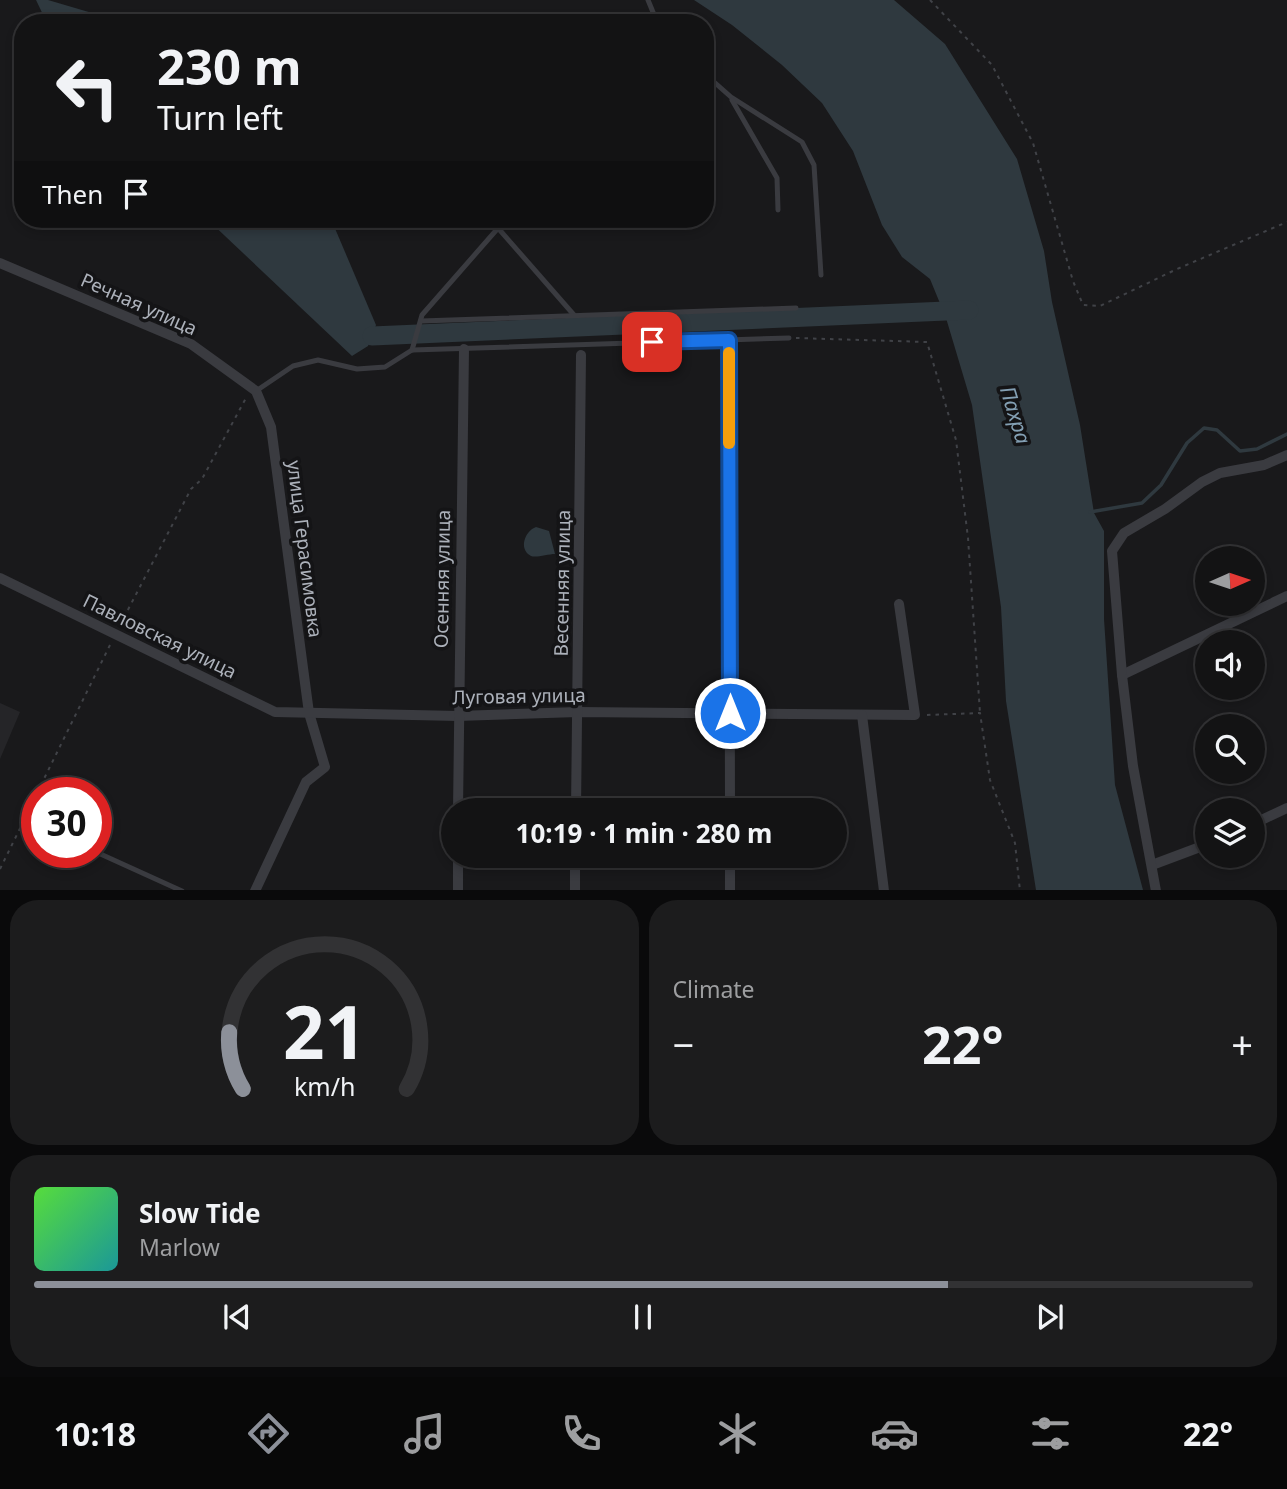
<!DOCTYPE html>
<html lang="en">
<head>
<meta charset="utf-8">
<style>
  :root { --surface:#131314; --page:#1c1c1d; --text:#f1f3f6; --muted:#9d9ea0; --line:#323234; --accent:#8c9099 }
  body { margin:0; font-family:"Noto Sans",sans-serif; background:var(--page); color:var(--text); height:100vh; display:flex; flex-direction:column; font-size:26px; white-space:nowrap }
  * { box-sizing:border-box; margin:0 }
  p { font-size:23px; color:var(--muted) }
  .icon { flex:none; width:38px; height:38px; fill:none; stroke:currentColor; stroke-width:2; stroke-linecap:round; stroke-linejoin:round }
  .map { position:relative; height:890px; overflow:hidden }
  .drawer { display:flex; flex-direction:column; gap:10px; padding:10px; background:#0a0a0b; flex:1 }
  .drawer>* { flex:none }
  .top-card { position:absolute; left:14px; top:14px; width:700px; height:214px; border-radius:28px; box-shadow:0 4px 10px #0003,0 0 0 2px var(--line); background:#131314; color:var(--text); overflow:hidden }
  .needle { width:46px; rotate:87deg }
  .controls { position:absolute; left:1195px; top:546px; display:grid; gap:14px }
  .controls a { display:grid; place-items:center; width:70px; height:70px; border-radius:50%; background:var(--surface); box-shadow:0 4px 10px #0003,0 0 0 2px var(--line); font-size:35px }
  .speed { position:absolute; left:21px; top:777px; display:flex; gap:14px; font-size:35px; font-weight:700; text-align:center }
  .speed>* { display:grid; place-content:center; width:91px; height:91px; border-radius:50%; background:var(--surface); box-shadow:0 4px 10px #0003,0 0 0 2px var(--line); line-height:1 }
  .speed .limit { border:10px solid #d22; background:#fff; color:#111 }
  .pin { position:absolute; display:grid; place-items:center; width:60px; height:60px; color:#fff; margin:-30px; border-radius:14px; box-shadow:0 4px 10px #0006 }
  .me { position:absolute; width:77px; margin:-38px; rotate:0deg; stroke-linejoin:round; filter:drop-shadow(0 0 5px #0008) }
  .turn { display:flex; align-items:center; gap:24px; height:147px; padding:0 28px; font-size:32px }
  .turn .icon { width:91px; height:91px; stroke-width:2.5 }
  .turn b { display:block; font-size:49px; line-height:60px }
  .then { display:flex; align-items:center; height:66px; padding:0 28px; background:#0003; gap:14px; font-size:26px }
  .big { font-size:52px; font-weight:700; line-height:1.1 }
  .drawer .widget { flex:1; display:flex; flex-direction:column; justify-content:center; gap:10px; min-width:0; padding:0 24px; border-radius:28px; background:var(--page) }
  .drawer .dial { align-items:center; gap:0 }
  .dial svg { height:182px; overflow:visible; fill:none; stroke:var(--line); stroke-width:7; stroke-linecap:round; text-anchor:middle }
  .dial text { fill:var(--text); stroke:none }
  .song { display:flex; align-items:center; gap:21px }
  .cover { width:84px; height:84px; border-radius:10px; background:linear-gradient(135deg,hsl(110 70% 55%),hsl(180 70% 35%)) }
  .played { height:7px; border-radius:4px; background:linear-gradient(90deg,var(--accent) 75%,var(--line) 75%) }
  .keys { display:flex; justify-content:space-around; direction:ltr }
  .heat { display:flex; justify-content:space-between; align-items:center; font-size:38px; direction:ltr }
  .drawer .tiles { flex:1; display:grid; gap:10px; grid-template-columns:1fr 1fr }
  .widget:last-child { grid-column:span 2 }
  .trip { position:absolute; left:441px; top:798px; width:406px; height:70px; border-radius:35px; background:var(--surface); box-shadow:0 4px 10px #0003,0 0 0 2px var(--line); font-weight:700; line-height:70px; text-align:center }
  .menu { display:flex; height:112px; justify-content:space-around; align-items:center; background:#080808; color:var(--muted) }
  .menu .icon { width:49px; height:49px }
  .menu .current { color:var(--accent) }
  .menu b { font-size:32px; color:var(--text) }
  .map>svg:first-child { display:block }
  .built { fill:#252528 }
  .water { fill:#2f393f }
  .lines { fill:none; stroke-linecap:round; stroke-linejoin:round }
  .stream { stroke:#2f393f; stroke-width:3.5 }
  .river { stroke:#2f393f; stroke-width:19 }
  .path { stroke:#404247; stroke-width:2; stroke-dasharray:3.5 5; stroke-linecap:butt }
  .lane { stroke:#3a3b40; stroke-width:5 }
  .street { stroke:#3a3b40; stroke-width:10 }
  .route-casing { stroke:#114b97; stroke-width:18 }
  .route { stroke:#1a73e8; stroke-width:12 }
  .slow { stroke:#f59e0b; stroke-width:12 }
  .labels { text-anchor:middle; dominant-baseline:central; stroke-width:7; stroke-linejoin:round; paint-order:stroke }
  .street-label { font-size:19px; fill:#acb1ba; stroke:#141416 }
  .water-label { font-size:21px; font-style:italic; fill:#84a0b4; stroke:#141416 }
</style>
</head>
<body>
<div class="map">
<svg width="1287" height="891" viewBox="0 0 1287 891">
  <rect width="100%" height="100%" fill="#19191b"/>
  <path class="built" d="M0,703L20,712L0,759Z"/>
  <g class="water">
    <path d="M36,0H48L126,23H47Z"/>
    <path d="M694,0H894L945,44L1017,159L1044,251L1052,302L1080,425L1094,513L1104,531V619L1115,785L1143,890H1036L1006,701L1001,607L972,405L946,318L930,279L902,257L882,225L853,151L822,103L782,65L732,25Z"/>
    <path d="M207,219H331L376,325L368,346L352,356Z"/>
    <path d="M536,527L549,531L555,554C548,554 536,558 531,556C518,549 525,531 536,527Z"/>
  </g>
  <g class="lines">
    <path class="stream" d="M1090,512L1142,503L1161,485L1187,443L1204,428L1217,430L1240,451L1257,449L1287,434"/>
    <path class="river" d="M372,336L969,310"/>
    <g class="path">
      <path d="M930,0L992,65L1033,143L1073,281L1083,305L1100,306L1177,269L1287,222"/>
      <path d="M796,338L927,342L956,440L968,538L980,713"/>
      <path d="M120,625L191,489L202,479L246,398"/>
      <path d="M927,715L980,713L990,780L1015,843L1020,891"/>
      <path d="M37,793L111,643"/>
      <path d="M0,869L37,794"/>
    </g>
    <g class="lane">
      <path d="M648,0L655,17V23"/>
      <path d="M705,74L731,97L802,142L814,165L821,275"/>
      <path d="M732,100L777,178L778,210"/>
      <path d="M662,219L663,221"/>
      <path d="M498,228L574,315"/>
      <path d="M421,321L796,308"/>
      <path d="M412,350L422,315L506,219"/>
      <path d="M256,391L293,366L318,360L357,369L385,367L412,350L789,338"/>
      <path d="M96,852L182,891"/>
    </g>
    <g class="street">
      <path d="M0,263L191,344L256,391L271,427L309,713L325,767L306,782L255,891"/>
      <path d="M729,340L730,810"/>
      <path d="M0,578L275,712L458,716L578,712L915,715L899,604"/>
      <path d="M1122,675L1287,596"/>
      <path d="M862,715L884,891"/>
      <path d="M458,810L464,349"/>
      <path d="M576,810L581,355"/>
      <path d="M1253,824L1287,808"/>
      <path d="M458,856V891"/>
      <path d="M730,856V891"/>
      <path d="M1152,865L1208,844"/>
      <path d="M575,891V856"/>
      <path d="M1156,891L1133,766L1122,675L1112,551L1124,533L1165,509L1202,482L1220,473L1264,465L1287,455"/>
    </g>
  </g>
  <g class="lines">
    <g class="route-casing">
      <path id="route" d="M652,342L729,340L730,713"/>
    </g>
    <use href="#route" class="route"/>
    <path class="slow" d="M729,353V443"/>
  </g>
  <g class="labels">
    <g class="street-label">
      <text transform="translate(139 304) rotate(24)">Речная улица</text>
      <text transform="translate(305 549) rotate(83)">улица Герасимовка</text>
      <text transform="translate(442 579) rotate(-89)">Осенняя улица</text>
      <text transform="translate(562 583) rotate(-89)">Весенняя улица</text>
      <text transform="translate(160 636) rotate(26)">Павловская улица</text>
      <text transform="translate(519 696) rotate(-1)">Луговая улица</text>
    </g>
    <g class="water-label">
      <text transform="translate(1016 415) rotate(73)">Пахра</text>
    </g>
  </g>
</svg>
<div class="controls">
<a><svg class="needle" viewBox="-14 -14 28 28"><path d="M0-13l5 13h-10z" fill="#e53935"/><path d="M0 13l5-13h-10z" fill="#9d9ea0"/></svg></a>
<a><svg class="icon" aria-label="sound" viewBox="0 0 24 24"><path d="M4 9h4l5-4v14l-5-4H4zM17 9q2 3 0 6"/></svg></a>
<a><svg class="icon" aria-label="search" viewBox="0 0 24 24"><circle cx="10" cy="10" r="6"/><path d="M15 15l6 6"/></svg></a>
<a><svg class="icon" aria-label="layers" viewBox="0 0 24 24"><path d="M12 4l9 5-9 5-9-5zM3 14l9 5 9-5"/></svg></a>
</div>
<div class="speed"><div class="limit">30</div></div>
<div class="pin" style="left:652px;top:342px;background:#d93025"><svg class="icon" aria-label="arrive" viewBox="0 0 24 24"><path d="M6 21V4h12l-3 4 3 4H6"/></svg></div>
<svg class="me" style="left:730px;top:713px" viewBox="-20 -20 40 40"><circle r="17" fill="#1a73e8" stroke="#fff" stroke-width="3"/><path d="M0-11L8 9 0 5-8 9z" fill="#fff"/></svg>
<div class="trip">10:19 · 1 min · 280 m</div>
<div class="top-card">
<div class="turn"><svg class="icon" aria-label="left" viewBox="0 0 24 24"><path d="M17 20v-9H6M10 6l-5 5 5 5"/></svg><div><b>230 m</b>Turn left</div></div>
<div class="then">Then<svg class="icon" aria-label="arrive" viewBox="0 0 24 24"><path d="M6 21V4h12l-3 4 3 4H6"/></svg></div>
</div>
</div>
<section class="drawer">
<div class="tiles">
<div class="widget dial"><svg viewBox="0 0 100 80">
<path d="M14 69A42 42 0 1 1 86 69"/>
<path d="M14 69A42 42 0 0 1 8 44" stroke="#8c9099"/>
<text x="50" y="56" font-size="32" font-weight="700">21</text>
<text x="50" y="72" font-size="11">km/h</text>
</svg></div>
<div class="widget"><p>Climate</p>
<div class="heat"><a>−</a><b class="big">22°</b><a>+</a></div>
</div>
<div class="widget">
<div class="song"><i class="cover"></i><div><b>Slow Tide</b><p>Marlow</p></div></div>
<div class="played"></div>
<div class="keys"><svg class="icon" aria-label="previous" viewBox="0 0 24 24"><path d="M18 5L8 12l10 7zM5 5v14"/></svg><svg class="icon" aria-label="pause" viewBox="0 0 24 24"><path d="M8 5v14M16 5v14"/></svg><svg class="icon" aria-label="next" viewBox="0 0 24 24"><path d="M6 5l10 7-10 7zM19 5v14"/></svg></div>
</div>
</div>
</section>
<nav class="menu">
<b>10:18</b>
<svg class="icon current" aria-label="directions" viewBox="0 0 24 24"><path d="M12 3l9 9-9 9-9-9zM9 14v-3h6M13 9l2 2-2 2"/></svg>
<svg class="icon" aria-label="music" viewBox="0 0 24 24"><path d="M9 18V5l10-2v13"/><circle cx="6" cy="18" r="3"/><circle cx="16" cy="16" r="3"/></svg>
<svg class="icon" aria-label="phone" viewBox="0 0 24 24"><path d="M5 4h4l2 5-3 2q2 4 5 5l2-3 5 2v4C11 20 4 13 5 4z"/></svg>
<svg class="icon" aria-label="climate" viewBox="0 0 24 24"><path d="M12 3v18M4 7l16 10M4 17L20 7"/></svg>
<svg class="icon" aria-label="car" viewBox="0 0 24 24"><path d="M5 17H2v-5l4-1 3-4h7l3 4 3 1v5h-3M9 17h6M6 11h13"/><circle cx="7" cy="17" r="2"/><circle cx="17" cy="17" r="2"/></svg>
<svg class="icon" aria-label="filters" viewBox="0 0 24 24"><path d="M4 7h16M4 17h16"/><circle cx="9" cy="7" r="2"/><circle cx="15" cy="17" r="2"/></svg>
<b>22°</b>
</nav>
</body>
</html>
